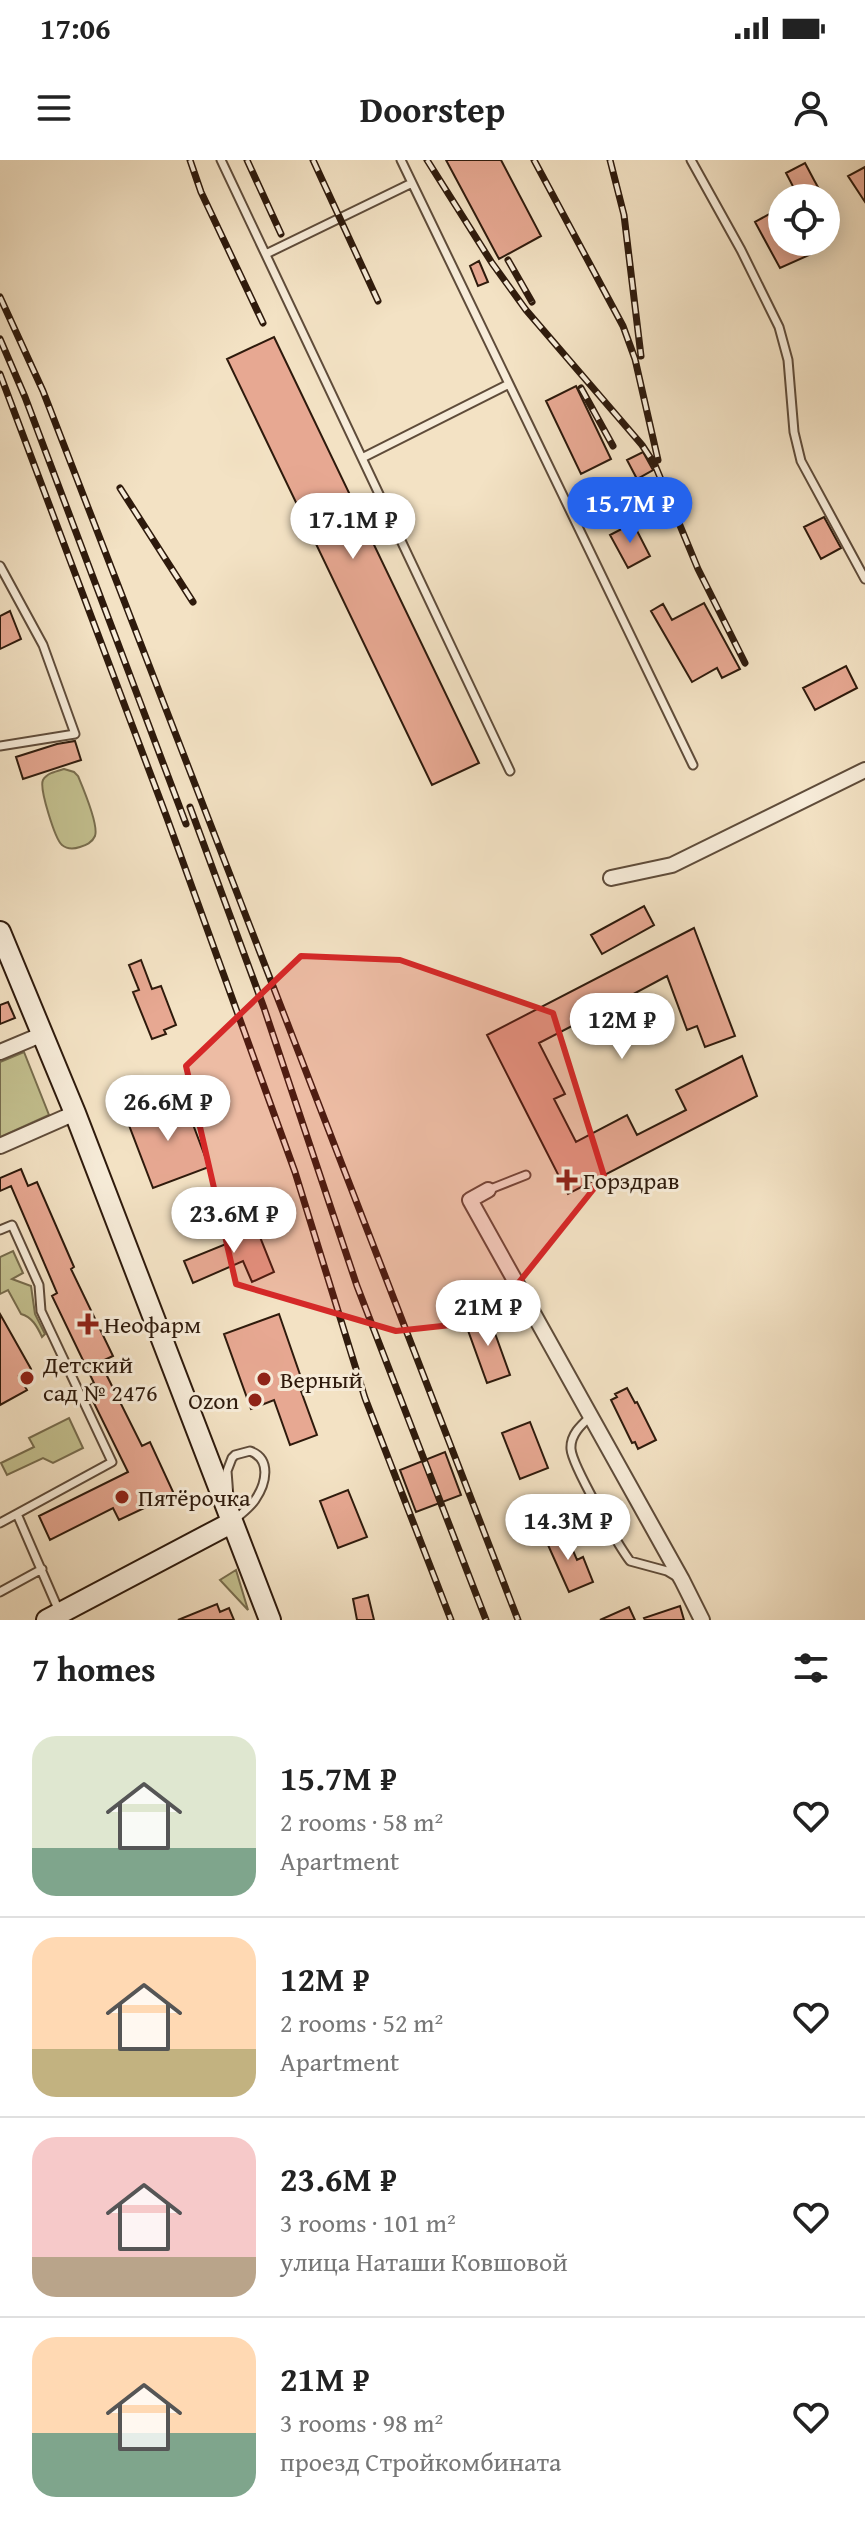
<!DOCTYPE html>
<html lang="en">
<head>
<meta charset="utf-8">
<style>
  :root { --surface:#fff; --page:#f2f2f2; --text:#222; --muted:#767676; --line:#e0e0e0; --accent:#2563eb }
  body { margin:0; font-family:"Gentium Book Plus",serif; background:var(--page); color:var(--text); height:100vh; display:flex; flex-direction:column; font-size:30px; white-space:nowrap }
  * { box-sizing:border-box; margin:0 }
  p { font-size:26px; color:var(--muted) }
  .icon { flex:none; width:44px; height:44px; fill:none; stroke:currentColor; stroke-width:2; stroke-linecap:round; stroke-linejoin:round }
  .map { position:relative; height:1460px; overflow:hidden }
  .side { display:flex; flex-direction:column; background:var(--surface); flex:1 }
  .side>* { flex:none }
  .tools { position:absolute; left:768px; top:24px; display:grid; gap:16px }
  .tools a { display:grid; place-items:center; width:72px; height:72px; border-radius:50%; background:var(--surface); box-shadow:0 4px 20px #0003; font-size:40px }
  .price { position:absolute; translate:-50% -68px; padding:0 18px; border-radius:28px; background:#fff; color:#222; font-size:26px; line-height:52px; filter:drop-shadow(0 2px 4px #0008) }
  .price::after { content:''; position:absolute; left:50%; top:48px; width:24px; height:18px; margin-left:-12px; background:inherit; clip-path:polygon(0 0,100% 0,50% 100%) }
  .price.current { background:var(--accent); color:#fff }
  ul { padding:0; list-style:none }
  li { display:flex; align-items:center; gap:24px; height:200px; padding:0 32px }
  li+li { border-top:2px solid var(--line) }
  li span { display:grid; place-items:center; flex:none; width:224px; height:160px; border-radius:24px; color:#555 }
  li>.icon { margin-inline-start:auto }
  span .icon { width:96px; height:96px; fill:#fffc; stroke-width:1 }
  li b { font-size:34px }
  h2 { display:flex; justify-content:space-between; align-items:center; height:96px; padding:0 32px; font-size:34px }
  .status { display:flex; justify-content:space-between; align-items:center; height:56px; padding:0 40px; background:var(--surface); direction:ltr }
  .status svg { height:22px; fill:currentColor }
  header { display:flex; justify-content:space-between; align-items:center; height:104px; padding:0 32px; background:var(--surface); font-size:36px; font-weight:700 }
  .map>svg:first-child { display:block }
</style>
</head>
<body>
<div class="status"><b>17:06</b><svg viewBox="0 0 49 12"><path d="M0 12V9h3v3zM5 12V6h3v6zM10 12V3h3v9zM15 12V0h3v12zM26 1h20v11H26zM47 4h2v5h-2z"/></svg></div>
<header><svg class="icon" aria-label="menu" viewBox="0 0 24 24"><path d="M4 6h16M4 12h16M4 18h16"/></svg>Doorstep<svg class="icon" aria-label="person" viewBox="0 0 24 24"><circle cx="12" cy="8" r="4"/><path d="M4 21q1-7 8-7t8 7"/></svg></header>
<div class="map">
<svg width="865" height="1460" viewBox="0 0 865 1460">
  <rect width="100%" height="100%" fill="#f3e2c4"/>
  <filter id="stains"><feTurbulence type="fractalNoise" baseFrequency=".0025" numOctaves="4"/><feColorMatrix values="0 0 0 0 .2 0 0 0 0 .09 0 0 0 0 .02 0 0 0 .5 -.17"/></filter>
  <radialGradient id="worn" r=".72"><stop offset=".6" stop-color="#630" stop-opacity="0"/><stop offset="1" stop-color="#630" stop-opacity=".3"/></radialGradient>
  <!-- green -->
  <path fill="#c3c08f" stroke="#786d4e" stroke-width="2" d="M64,609L74,612L78,616C83,628 99,665 95,676C92,683 86,685 80,687C74,689 68,690 62,685C55,679 39,628 43,620C47,613 57,611 64,609Z
    M24,892L49,955L0,977V902Z
    M13,1091L23,1113L12,1119L31,1126L35,1154L45,1174L42,1177C37,1166 32,1157 21,1154L8,1130L0,1134V1097Z
    M69,1258L83,1288L53,1303L43,1298L7,1315L1,1303L34,1287L29,1278Z
    M236,1410L248,1450L220,1420Z"/>
  <!-- building -->
  <path fill="#e7a892" stroke="#2e1a0c" stroke-width="2" d="M446,0H501L541,76L499,99Z
    M805,3L814,20L824,38H799L786,13Z
    M865,7V42L848,16Z
    M826,43L838,66L826,72Z
    M782,47V82H813L818,91L780,108L755,62Z
    M479,101L488,122L478,126L470,106Z
    M274,177L479,603L432,625L227,199Z
    M576,226L611,299L581,314L546,241Z
    M643,292L653,310L637,319L627,300Z
    M824,357L841,388L821,399L804,367Z
    M633,363L650,396L628,408L610,375Z
    M704,443L740,509L722,518L717,508L692,522L651,451L663,444L672,460Z
    M10,451L21,479L0,489V456Z
    M846,506L857,528L815,550L803,528Z
    M75,581L81,600L23,619L16,597L57,584Z
    M644,746L654,765L602,794L591,775Z
    M694,768L735,876L705,887L697,866L687,870L667,816L622,840L624,843L608,852L607,848L539,883L565,934L554,939L576,982L627,955L637,975L686,950L676,930L742,896L757,936L568,1034L487,875Z
    M141,800L152,829L161,826L176,865L164,870L166,874L152,879L133,832L139,830L129,805Z
    M8,842L15,858L0,864V845Z
    M183,938L209,1007L153,1028L127,960Z
    M21,1009L28,1026L37,1022L74,1107L71,1109L113,1196L100,1202L142,1286L150,1282L174,1334L119,1360L113,1348L50,1380L39,1356L128,1312L86,1227L94,1223L52,1136L57,1133L11,1026L0,1031V1018Z
    M252,1057L274,1112L252,1122L243,1101L193,1123L184,1101L236,1080L230,1066Z
    M0,1154L31,1209L19,1216L27,1230L0,1245Z
    M279,1154L305,1229L301,1231L317,1275L290,1285L274,1240L251,1249L224,1174Z
    M488,1154L510,1215L487,1223L465,1162Z
    M627,1228L635,1243L637,1242L656,1280L638,1289L635,1282L632,1283L611,1240L617,1237L615,1234Z
    M530,1262L548,1308L520,1319L502,1273Z
    M445,1292L461,1335L416,1352L400,1310Z
    M348,1330L367,1377L338,1388L320,1341Z
    M556,1371L558,1375L565,1372L577,1400L583,1397L593,1422L569,1432L544,1376Z
    M368,1435L374,1460H357L353,1439Z
    M217,1444L220,1452L229,1448L234,1460H178Z
    M680,1446L684,1460H645L644,1458Z
    M629,1447L635,1460H600Z"/>
  <g fill="none" stroke-linecap="round" stroke-linejoin="round">
    <defs>
      <path id="lane" d="M221,0L510,611
        M401,0L693,605
        M691,0L741,90L779,167L788,200L794,272L801,301L865,419
        M266,94L412,23
        M362,298L509,224
        M0,406L43,485L75,574L0,586
        M488,1030L526,1015
        M0,1070L12,1065L39,1125L41,1151L112,1302L0,1363
        M590,1257C581,1265 570,1275 571,1289C572,1305 618,1385 630,1401L667,1411L677,1417
        M250,1291C272,1299 266,1324 255,1340C249,1349 238,1356 231,1363L227,1311L232,1298L235,1295Z
        M17,1354L59,1451
        M0,1432L42,1409"/>
      <path id="street" d="M611,718L672,705L865,610
        M0,892L43,874
        M0,986L75,953
        M488,1030L470,1040L682,1420L702,1460"/>
      <path id="secondary" d="M0,772L75,953L270,1460
        M47,1460L231,1363"/>
    </defs>
    <!-- lane casing -->
    <use href="#lane" stroke="#5f4c3a" stroke-width="11"/>
    <!-- street casing -->
    <use href="#street" stroke="#5f4c3a" stroke-width="18"/>
    <!-- secondary casing -->
    <use href="#secondary" stroke="#2e1a0c" stroke-width="24"/>
    <!-- lane -->
    <use href="#lane" stroke="#f7ecd9" stroke-width="7"/>
    <!-- street -->
    <use href="#street" stroke="#f7ecd9" stroke-width="14"/>
    <!-- secondary -->
    <use href="#secondary" stroke="#f7ecd9" stroke-width="20"/>
    <defs>
      <path id="rail" d="M190,0L201,32L263,163
        M247,0L281,74
        M313,0L378,141
        M427,0L492,103L526,150L642,285L655,305L698,409L745,503
        M534,0L623,166L635,199L658,300
        M610,0L624,55L641,196
        M508,100L532,142
        M0,137L43,231L518,1460
        M0,179L25,237L186,664
        M0,214L167,658L295,1012L365,1238L451,1460
        M581,228L613,286
        M120,328L193,442
        M190,647L264,848L357,1126L486,1460"/>
    </defs>
    <!-- rail casing -->
    <use href="#rail" stroke="#2e1a0c" stroke-width="7"/>
    <!-- rail -->
    <use href="#rail" stroke="#f7ecd9" stroke-width="4" stroke-dasharray="12" stroke-linecap="butt"/>
  </g>
  <!-- marked area -->
  <path fill="#d62828" fill-opacity="0.2" stroke="#d62828" stroke-width="6" stroke-linejoin="round" d="M301,796L400,800L553,853L604,1016L488,1161L396,1171L236,1124L186,906Z"/>
  <!-- markers -->
  <g fill="#8f2418" stroke="#f7ecd9" stroke-width="3">
    <path d="M563 1008h8v8h8v8h-8v8h-8v-8h-8v-8h8z"/>
    <path d="M84 1152h8v8h8v8h-8v8h-8v-8h-8v-8h8z"/>
    <circle cx="27" cy="1218" r="8"/>
    <circle cx="264" cy="1219" r="8"/>
    <circle cx="255" cy="1240" r="8"/>
    <circle cx="122" cy="1337" r="8"/>
  </g>
  <g text-anchor="middle" dominant-baseline="central" stroke-width="6" stroke-linejoin="round" paint-order="stroke">
    <!-- poi labels -->
    <g font-size="24" fill="#2e1a0c" stroke="#f7ecd9" text-anchor="start">
      <text x="583" y="1020">Горздрав</text>
      <text x="104" y="1164">Неофарм</text>
      <text x="43" y="1204">Детский<tspan x="43" dy="28">сад № 2476</tspan></text>
      <text x="280" y="1219">Верный</text>
      <text x="239" y="1240" text-anchor="end">Ozon</text>
      <text x="138" y="1337">Пятёрочка</text>
    </g>
  </g>
  <rect width="100%" height="100%" filter="url(#stains)"/>
  <rect width="100%" height="100%" fill="url(#worn)"/>
</svg>
<div class="tools">
<a><svg class="icon" aria-label="locate" viewBox="0 0 24 24"><circle cx="12" cy="12" r="6"/><path d="M12 2v4M12 18v4M2 12h4M18 12h4"/></svg></a>
</div>
<b class="price current" style="left:630px;top:385px">15.7M ₽</b>
<b class="price" style="left:353px;top:401px">17.1M ₽</b>
<b class="price" style="left:622px;top:901px">12M ₽</b>
<b class="price" style="left:168px;top:983px">26.6M ₽</b>
<b class="price" style="left:234px;top:1095px">23.6M ₽</b>
<b class="price" style="left:488px;top:1188px">21M ₽</b>
<b class="price" style="left:568px;top:1402px">14.3M ₽</b>
</div>
<section class="side">
<h2>7 homes<svg class="icon" aria-label="filters" viewBox="0 0 24 24"><path d="M4 7h16M4 17h16"/><circle cx="9" cy="7" r="2"/><circle cx="15" cy="17" r="2"/></svg></h2>
<ul>
<li><span style="background:linear-gradient(#dfe7d0 70%,#7fa58c 0)"><svg class="icon" aria-label="home" viewBox="0 0 24 24"><path d="M3 11l9-7 9 7M6 9v11h12V9"/></svg></span><div><b>15.7M ₽</b><p>2 rooms · 58 m²</p><p>Apartment</p></div><svg class="icon" aria-label="heart" viewBox="0 0 24 24"><path d="M12 20l-8-8c-3-5 5-10 8-4 3-6 11-1 8 4z"/></svg></li>
<li><span style="background:linear-gradient(#ffd9b3 70%,#c2b280 0)"><svg class="icon" aria-label="home" viewBox="0 0 24 24"><path d="M3 11l9-7 9 7M6 9v11h12V9"/></svg></span><div><b>12M ₽</b><p>2 rooms · 52 m²</p><p>Apartment</p></div><svg class="icon" aria-label="heart" viewBox="0 0 24 24"><path d="M12 20l-8-8c-3-5 5-10 8-4 3-6 11-1 8 4z"/></svg></li>
<li><span style="background:linear-gradient(#f6c9c9 75%,#b9a48a 0)"><svg class="icon" aria-label="home" viewBox="0 0 24 24"><path d="M3 11l9-7 9 7M6 9v11h12V9"/></svg></span><div><b>23.6M ₽</b><p>3 rooms · 101 m²</p><p>улица Наташи Ковшовой</p></div><svg class="icon" aria-label="heart" viewBox="0 0 24 24"><path d="M12 20l-8-8c-3-5 5-10 8-4 3-6 11-1 8 4z"/></svg></li>
<li><span style="background:linear-gradient(#ffd9b3 60%,#7fa58c 0)"><svg class="icon" aria-label="home" viewBox="0 0 24 24"><path d="M3 11l9-7 9 7M6 9v11h12V9"/></svg></span><div><b>21M ₽</b><p>3 rooms · 98 m²</p><p>проезд Стройкомбината</p></div><svg class="icon" aria-label="heart" viewBox="0 0 24 24"><path d="M12 20l-8-8c-3-5 5-10 8-4 3-6 11-1 8 4z"/></svg></li>
</ul>
</section>
</body>
</html>
